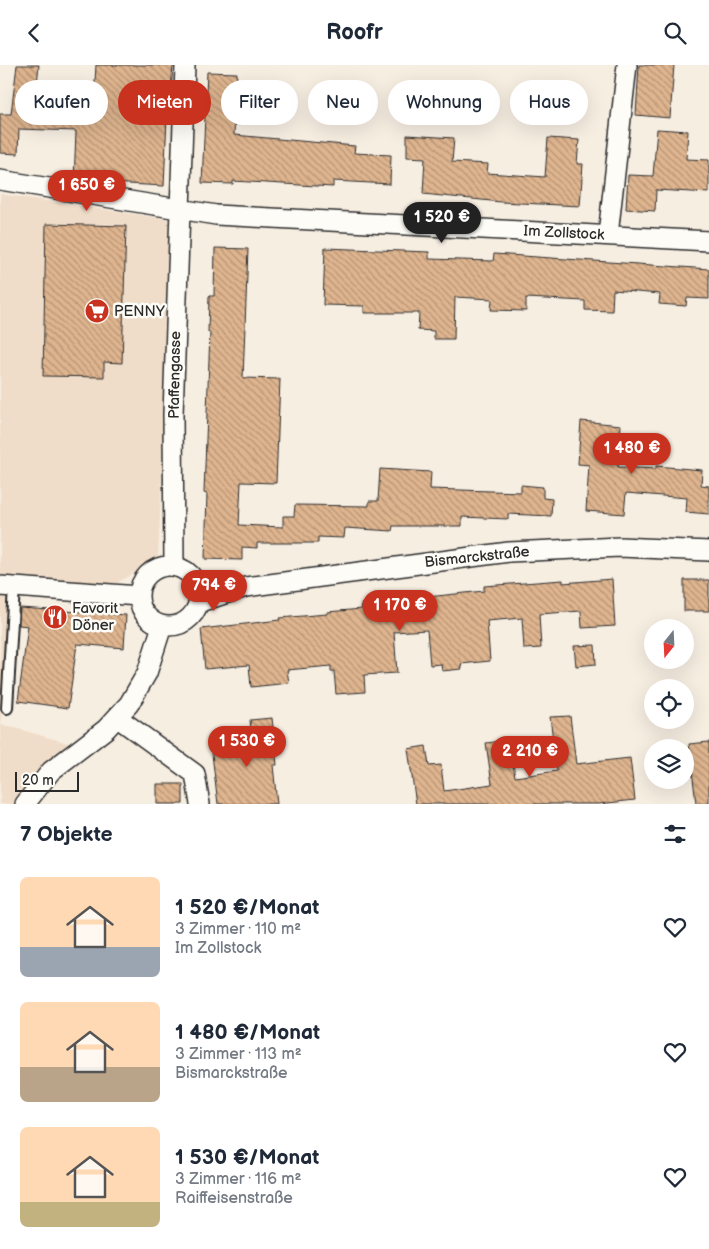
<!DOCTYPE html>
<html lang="de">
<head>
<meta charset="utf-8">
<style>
  :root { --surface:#fff; --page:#f2f2f3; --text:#1f2937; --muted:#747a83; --accent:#c8321e }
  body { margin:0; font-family:"Balsamiq Sans",sans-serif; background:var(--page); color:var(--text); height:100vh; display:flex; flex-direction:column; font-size:19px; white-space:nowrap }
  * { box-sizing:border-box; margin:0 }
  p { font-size:16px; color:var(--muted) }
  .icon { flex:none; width:28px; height:28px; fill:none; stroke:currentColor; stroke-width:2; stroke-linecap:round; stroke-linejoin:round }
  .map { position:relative; height:739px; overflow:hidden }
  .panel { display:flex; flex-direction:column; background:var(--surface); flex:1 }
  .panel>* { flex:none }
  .hud { position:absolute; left:15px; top:15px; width:680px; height:45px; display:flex; gap:10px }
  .needle { width:32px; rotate:198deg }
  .buttons { position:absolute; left:644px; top:554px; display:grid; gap:10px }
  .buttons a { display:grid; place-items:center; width:50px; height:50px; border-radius:50%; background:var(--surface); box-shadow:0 5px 20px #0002; font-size:25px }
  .scale { position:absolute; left:15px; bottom:12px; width:64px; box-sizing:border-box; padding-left:5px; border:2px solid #2b2b2b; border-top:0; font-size:14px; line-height:18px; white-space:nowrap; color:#2b2b2b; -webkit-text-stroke:4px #fdfcf7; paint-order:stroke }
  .price { position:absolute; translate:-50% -42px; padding:0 11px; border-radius:18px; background:var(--accent); color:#fff; font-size:16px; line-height:32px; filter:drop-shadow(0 1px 2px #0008) }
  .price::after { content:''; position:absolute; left:50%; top:30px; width:15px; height:11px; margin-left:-8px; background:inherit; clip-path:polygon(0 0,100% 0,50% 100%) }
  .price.active { background:#222; color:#fff }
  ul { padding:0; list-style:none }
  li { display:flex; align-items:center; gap:15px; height:125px; padding:0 20px }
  li span { display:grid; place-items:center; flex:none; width:140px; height:100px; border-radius:8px; color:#555 }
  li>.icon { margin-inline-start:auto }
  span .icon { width:60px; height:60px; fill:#fffc; stroke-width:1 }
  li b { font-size:21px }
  h2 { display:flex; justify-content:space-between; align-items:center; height:60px; padding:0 20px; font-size:21px }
  .pill { padding:0 18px; border-radius:22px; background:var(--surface); box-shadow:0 5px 20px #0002; font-size:18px; line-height:45px }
  .pill.active { background:var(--accent); color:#fff }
  header { display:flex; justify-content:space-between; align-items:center; height:65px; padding:0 20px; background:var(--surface); font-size:22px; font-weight:600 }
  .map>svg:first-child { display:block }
</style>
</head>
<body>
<header><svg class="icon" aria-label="back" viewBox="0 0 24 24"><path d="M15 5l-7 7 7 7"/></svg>Roofr<svg class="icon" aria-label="search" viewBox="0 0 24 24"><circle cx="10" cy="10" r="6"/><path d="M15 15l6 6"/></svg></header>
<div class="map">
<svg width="709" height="739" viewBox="0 0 709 739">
  <defs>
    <pattern id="building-back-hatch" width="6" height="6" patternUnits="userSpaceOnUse" patternTransform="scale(1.25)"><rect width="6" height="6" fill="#dfb58f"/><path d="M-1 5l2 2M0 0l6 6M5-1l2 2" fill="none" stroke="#b59375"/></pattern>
  </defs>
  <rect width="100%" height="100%" fill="#f7eee2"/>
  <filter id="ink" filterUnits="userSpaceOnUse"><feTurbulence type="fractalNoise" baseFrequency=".02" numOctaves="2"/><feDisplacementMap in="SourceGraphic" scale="10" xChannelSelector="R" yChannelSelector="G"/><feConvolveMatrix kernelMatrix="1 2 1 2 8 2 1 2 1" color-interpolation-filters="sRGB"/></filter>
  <g filter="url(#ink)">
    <!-- built -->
    <path fill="#f0ddc9" d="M0,129L174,155L158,494L117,518H9L1,659L68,678L18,739H0Z"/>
    <!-- building -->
    <path fill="url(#building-back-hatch)" stroke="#2b2b2b" d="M17,0H39L34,47L93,50L96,0H173L169,52H167L164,121L74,116L76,66L19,64L18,89L0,88V49H11Z
      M639,0H674L670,53L636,50Z
      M207,7L237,8L234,70L355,81L354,88L391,90L390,119L333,116V122L233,116V119L202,118Z
      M657,64L688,66L686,94L709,95V128L656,125L655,146L626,144L628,110L653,111Z
      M407,70L454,73L452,97L488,99L487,108L545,112L548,73L579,75L577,99H583L580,141L501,137L423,129L425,93L407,92Z
      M46,159L126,161L122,298L104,297V312L43,311Z
      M215,183L248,184L243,313L280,314L276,418L241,417L239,460L283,462V451H294L295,440L369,441V436H378L380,404L431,407L430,424L521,427V420L543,422V433L552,434L551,451L508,449V454L462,452V461H393L392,466L345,463L344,473L318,472V478H257V483L242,482V495L205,494L207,429L204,428L210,267H208L209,231H214Z
      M325,183L429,187V194L493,196L494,189L709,204V234L687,233L686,241L659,239L660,229L613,225L612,246L585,245V236L526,233V246L491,245L492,234L455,232L454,274H434V266L418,265L419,248H364V241L323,240Z
      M581,356L621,360L618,402L656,404V401L702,405L701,420L709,421V449L686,447L687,433L626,428L624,449L586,446L589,400L578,399Z
      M612,514L615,561L582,563L581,546L539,549L541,583L524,584L522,553L487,556L490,596L461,599L462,604L442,606L441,599L430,600L427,565L394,567L397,608L364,610L365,627L336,629L334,606H331V601L287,605L289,618L251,622L249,600L205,604L201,564L280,555L279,553L327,549V547L362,544L361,539L484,526V521L563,515V518Z
      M684,515H709V546H684Z
      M20,543L126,550L124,583L77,579L68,643L18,636L28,561L19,560Z
      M595,580L596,599L576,601L574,581Z
      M570,651L576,699L630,693L635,735L599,739H416L408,684L426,681L429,701L441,700L444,726L492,719L486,678L510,675L515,712L557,706L550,652Z
      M272,653L277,700H273L277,739H218L211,681L252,677L250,655Z
      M709,677V739H696L689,679Z
      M157,719H183V739H157Z"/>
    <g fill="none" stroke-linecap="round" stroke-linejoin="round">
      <defs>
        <path id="service" d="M7,643L14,522"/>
        <path id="minor" d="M0,115L216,150L709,176
          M608,170L627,0
          M139 531a30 30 0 1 1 60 0a30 30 0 1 1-60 0Z
          M174,501L173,349L185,0
          M0,521L139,531
          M200,537L246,522L509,487L620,482L709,486
          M118,653L195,709L200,739
          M25,739L51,706L106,664L129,639L147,608L162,561"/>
      </defs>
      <!-- service casing -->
      <use href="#service" stroke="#2b2b2b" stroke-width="14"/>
      <!-- minor casing -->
      <use href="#minor" stroke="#2b2b2b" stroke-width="22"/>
      <!-- service -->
      <use href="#service" stroke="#fdfcf7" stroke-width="10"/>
      <!-- minor -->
      <use href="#minor" stroke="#fdfcf7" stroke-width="19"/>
    </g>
  </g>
  <!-- icons -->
  <defs>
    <symbol id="supermarket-disc" viewBox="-11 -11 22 22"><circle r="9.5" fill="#c8321e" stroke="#fdfcf7"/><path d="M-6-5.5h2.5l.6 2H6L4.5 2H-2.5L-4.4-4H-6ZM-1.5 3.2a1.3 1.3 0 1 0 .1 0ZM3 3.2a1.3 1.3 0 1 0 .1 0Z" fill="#fff"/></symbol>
    <symbol id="restaurant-disc" viewBox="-11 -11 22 22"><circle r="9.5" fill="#c8321e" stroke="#fdfcf7"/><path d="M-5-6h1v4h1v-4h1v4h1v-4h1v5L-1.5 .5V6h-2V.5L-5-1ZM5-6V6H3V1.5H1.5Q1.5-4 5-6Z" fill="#fff"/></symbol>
  </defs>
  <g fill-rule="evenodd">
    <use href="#supermarket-disc" x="83" y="232" width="28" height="28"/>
    <use href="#restaurant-disc" x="41" y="538" width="28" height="28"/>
  </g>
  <g text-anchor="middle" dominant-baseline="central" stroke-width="5" stroke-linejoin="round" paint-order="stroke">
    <!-- street labels -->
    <g font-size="15" fill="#2b2b2b" stroke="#fdfcf7">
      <text transform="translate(564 168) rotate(3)">Im Zollstock</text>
      <text transform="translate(175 310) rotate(-89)">Pfaffengasse</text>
      <text transform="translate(477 492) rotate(-6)">Bismarckstraße</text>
    </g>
    <!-- poi labels -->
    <g font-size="15" fill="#2b2b2b" stroke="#fdfcf7" text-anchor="start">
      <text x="114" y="246">PENNY</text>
      <text x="72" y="543">Favorit<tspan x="72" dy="17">Döner</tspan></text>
    </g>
  </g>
</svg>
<div class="buttons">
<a><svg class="needle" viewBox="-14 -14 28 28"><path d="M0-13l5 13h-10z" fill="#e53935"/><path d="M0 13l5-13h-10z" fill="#747a83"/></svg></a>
<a><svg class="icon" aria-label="locate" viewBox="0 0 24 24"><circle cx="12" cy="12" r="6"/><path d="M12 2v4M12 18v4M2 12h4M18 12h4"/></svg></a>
<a><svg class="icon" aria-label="layers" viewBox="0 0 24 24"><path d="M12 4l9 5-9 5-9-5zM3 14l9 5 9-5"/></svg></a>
</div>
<div class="scale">20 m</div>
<b class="price" style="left:87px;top:147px">1 650 €</b>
<b class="price active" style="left:442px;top:179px">1 520 €</b>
<b class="price" style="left:632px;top:410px">1 480 €</b>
<b class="price" style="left:214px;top:547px">794 €</b>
<b class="price" style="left:400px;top:567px">1 170 €</b>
<b class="price" style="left:247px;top:703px">1 530 €</b>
<b class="price" style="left:530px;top:713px">2 210 €</b>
<div class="hud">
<a class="pill">Kaufen</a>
<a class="pill active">Mieten</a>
<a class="pill">Filter</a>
<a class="pill">Neu</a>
<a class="pill">Wohnung</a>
<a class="pill">Haus</a>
</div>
</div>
<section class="panel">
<h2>7 Objekte<svg class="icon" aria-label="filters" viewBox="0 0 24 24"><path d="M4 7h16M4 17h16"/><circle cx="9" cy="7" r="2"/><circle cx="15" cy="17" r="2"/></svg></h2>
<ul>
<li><span style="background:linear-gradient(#ffd9b3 70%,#9aa5b1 0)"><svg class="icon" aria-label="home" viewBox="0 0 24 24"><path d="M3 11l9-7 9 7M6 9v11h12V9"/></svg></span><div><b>1 520 €/Monat</b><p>3 Zimmer · 110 m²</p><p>Im Zollstock</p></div><svg class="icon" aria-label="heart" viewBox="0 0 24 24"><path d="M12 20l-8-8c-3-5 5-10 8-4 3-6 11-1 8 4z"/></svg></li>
<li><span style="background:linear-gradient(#ffd9b3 65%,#b9a48a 0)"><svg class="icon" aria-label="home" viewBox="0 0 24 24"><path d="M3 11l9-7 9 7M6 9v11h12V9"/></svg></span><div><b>1 480 €/Monat</b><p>3 Zimmer · 113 m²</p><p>Bismarckstraße</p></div><svg class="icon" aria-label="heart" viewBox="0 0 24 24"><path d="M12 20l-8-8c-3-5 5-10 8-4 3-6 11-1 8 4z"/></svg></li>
<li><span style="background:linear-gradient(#ffd9b3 75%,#c2b280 0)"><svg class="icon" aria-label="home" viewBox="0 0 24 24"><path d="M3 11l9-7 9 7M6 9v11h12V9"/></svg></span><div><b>1 530 €/Monat</b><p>3 Zimmer · 116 m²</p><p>Raiffeisenstraße</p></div><svg class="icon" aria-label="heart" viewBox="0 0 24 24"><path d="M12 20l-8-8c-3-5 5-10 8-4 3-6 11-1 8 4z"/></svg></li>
</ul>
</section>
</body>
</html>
